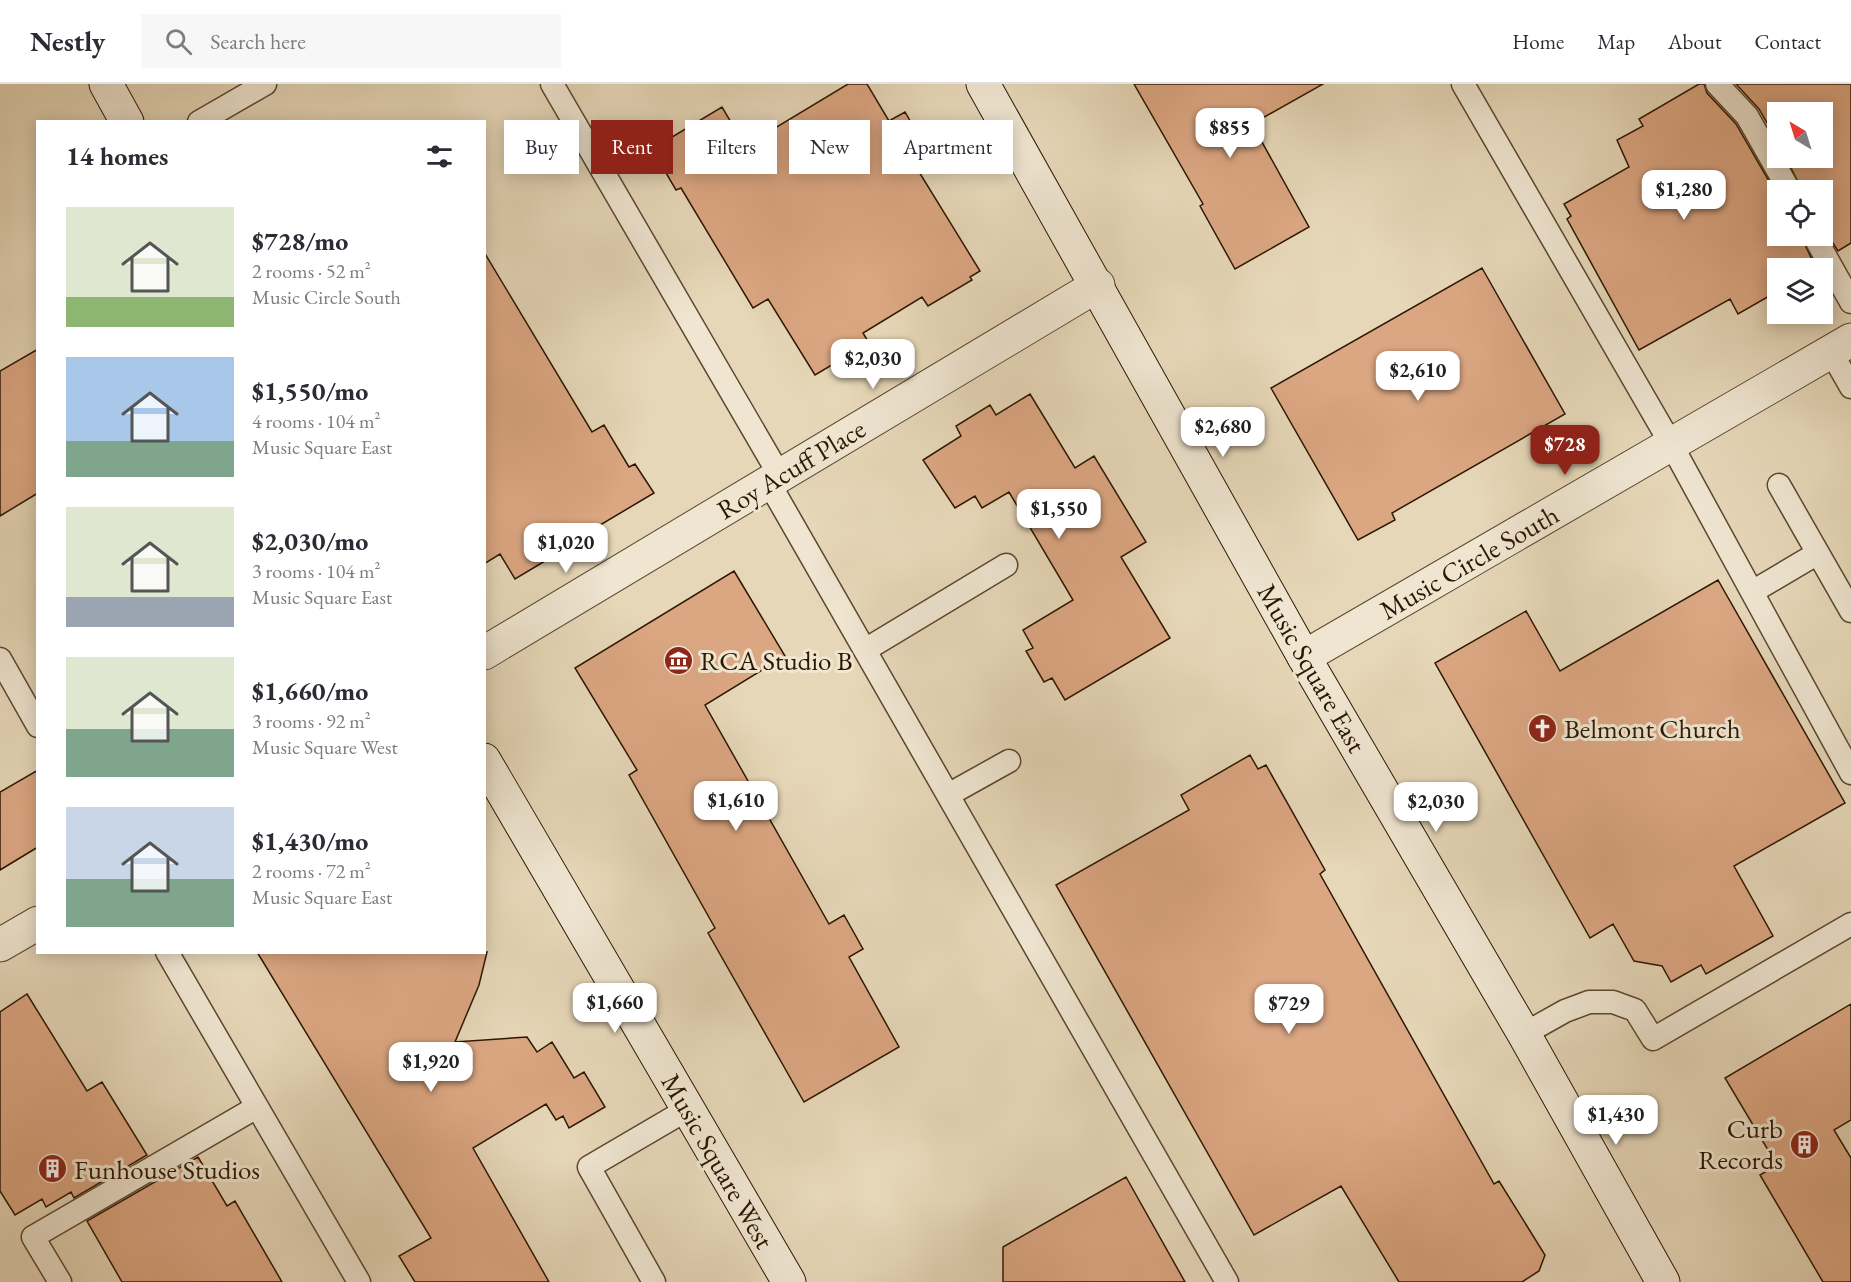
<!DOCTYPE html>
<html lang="en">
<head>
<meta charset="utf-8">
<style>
  :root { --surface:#fff; --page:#f7f7f7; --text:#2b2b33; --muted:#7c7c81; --line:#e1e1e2; --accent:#8f2418 }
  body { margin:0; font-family:"EB Garamond",serif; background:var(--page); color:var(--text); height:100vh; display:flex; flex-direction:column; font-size:22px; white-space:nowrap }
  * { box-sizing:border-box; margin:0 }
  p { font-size:20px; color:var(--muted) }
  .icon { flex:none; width:33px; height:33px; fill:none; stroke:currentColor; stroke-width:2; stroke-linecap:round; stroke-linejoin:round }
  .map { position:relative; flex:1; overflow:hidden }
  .sheet { position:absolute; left:36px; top:36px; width:450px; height:834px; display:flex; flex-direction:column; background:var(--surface); border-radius:0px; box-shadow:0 3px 15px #0003 }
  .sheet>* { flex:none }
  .guide { position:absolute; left:504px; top:36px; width:570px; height:54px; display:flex; gap:12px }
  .needle { width:39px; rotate:322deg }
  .buttons { position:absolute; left:1767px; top:18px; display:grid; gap:12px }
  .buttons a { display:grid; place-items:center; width:66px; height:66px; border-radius:0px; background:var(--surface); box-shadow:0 3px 15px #0003; font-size:30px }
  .price { position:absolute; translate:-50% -51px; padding:0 14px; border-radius:12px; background:#fff; color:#222; font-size:20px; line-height:39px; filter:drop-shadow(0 2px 3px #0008) }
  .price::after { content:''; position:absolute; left:50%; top:36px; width:18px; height:14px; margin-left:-9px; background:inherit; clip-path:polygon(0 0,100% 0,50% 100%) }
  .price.current { background:var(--accent); color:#fff }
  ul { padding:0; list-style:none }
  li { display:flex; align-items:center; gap:18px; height:150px; padding:0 30px }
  li span { display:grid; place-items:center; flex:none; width:168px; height:120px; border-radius:0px; color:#555 }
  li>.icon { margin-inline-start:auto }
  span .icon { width:72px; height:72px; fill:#fffc; stroke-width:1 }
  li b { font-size:26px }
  h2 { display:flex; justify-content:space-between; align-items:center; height:72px; padding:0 30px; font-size:26px }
  .chip { padding:0 21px; border-radius:0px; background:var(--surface); box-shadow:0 3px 15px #0003; font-size:21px; line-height:54px }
  .chip.current { background:var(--accent); color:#fff }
  header { display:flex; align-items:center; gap:36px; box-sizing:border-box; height:84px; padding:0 30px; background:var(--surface); border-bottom:2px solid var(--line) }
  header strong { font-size:28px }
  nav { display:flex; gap:33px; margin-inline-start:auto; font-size:21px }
  .search { width:420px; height:54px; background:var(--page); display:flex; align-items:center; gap:15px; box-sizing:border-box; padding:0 21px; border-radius:0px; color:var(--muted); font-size:22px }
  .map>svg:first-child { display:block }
</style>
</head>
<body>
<header>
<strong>Nestly</strong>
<div class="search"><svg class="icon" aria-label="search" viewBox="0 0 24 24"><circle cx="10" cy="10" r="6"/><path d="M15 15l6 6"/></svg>Search here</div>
<nav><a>Home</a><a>Map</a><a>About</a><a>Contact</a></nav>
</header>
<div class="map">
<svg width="1851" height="1198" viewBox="0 0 1851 1198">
  <rect width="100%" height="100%" fill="#e6d7b8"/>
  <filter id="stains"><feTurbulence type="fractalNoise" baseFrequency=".00333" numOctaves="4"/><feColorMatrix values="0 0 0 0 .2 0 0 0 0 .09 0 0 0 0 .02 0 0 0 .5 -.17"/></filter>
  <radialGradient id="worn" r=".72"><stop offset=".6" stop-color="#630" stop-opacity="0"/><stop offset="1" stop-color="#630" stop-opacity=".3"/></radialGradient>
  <!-- building -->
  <path fill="#dba682" stroke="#2c1701" stroke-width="1.5" d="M848,0H867L889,37L905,28L924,61L908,70L980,187L970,193L972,196L928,222L922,213L863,249L869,259L815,291L768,215L753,224L681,104L676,106L652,65L722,23L745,62Z
    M1134,0H1323L1252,40L1309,143L1235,185L1200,122L1203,120Z
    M1699,0H1704L1707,9L1736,40L1778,113V152H1801L1814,180L1807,184H1778V207L1738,230L1730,215L1639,266L1567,135L1571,132L1564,120L1629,83L1617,56L1643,42L1639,35Z
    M1736,0H1851V159L1838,167L1822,142V106H1802L1786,74H1822V28H1778V58L1759,25Z
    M484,168L592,348L604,341L629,383L635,380L654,409L553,469L555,471L515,495L500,470L484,480Z
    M1482,184L1565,330L1392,429L1395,436L1358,456L1271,304Z
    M38,265V409L0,432V287Z
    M1030,310L1075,384L1094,372L1146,458L1121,473L1170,554L1065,616L1052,594L1044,598L1026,567L1033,564L1023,546L1073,516L1009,408L982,424L975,412L955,424L923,376L961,352L956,342L990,321L996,331Z
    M734,487L785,572L705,621L829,840L844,831L863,865L849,873L899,963L804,1018L708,849L715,844L629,691L637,686L575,584Z
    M1718,496L1845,719L1734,782L1773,852L1706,890L1701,881L1671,898L1662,882L1634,877L1613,840L1590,854L1435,579L1526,527L1560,587Z
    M1250,671L1258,685L1266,681L1325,786L1320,790L1494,1100L1499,1097L1545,1171L1539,1187L1522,1198H1399L1341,1102L1254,1151L1056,801L1189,726L1181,711Z
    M38,686V763L0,786V708Z
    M257,868H487L479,901L455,958L527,953L537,968L552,958L574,994L584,988L605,1023L569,1044L563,1032L556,1036L546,1020L473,1064L549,1198H415L399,1172L431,1154Z
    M27,910L87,1007L102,998L147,1071L74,1114L71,1108L46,1123L42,1115L15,1131L0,1107V928Z
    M1851,920V1036L1834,1046L1851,1074V1198H1823L1760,1091L1777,1081L1725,994Z
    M198,1073L227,1122L235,1117L282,1198H122L87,1137Z
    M1126,1093L1185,1198H1003V1163Z"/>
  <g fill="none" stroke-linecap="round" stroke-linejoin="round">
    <defs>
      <path id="lane" d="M552,0L780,392
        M1463,0L1671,360L1851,689
        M1717,0L1747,32L1789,106
        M199,38L265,0
        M1814,152L1851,218
        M1831,268L1851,303
        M769,399L1227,1198
        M1779,401L1851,527
        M1752,508L1818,469
        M865,566L1006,481
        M0,575L38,642
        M948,711L1009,677
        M167,868L359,1198
        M1524,950L1565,927L1589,918H1613L1635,926L1653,955L1851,840
        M60,1198L33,1153L257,1023
        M654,1198L589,1083L688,1025"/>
      <path id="street" d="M484,569L1098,201
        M1304,573L1851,256
        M0,861L38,839"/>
      <path id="secondary" d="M106,0L127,38
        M983,0L1304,573L1524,950L1663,1198
        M484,676L789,1198"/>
    </defs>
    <!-- lane casing -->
    <use href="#lane" stroke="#5a472f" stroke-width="25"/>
    <!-- street casing -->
    <use href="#street" stroke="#5a472f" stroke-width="35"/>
    <!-- secondary casing -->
    <use href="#secondary" stroke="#2c1701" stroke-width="35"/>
    <!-- lane -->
    <use href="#lane" stroke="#efe5d1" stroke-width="22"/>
    <!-- street -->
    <use href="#street" stroke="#efe5d1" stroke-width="33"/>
    <!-- secondary -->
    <use href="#secondary" stroke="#efe5d1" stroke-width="33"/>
  </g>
  <!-- icons -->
  <defs>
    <symbol id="museum-disc" viewBox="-11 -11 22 22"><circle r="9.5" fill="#8f2418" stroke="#efe5d1"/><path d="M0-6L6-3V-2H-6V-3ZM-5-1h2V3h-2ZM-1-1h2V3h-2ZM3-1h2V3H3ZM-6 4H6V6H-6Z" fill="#fff"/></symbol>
    <symbol id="church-disc" viewBox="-11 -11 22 22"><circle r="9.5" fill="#8f2418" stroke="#efe5d1"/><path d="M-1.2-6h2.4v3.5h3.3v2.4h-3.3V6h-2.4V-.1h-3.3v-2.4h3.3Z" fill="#fff"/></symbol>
    <symbol id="building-disc" viewBox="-11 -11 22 22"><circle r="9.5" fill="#8f2418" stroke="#efe5d1"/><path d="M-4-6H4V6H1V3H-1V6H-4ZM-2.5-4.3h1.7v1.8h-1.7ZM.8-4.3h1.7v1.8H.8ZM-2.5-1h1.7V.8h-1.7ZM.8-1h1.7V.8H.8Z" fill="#fff"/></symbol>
  </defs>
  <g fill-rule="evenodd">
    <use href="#museum-disc" x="662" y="560" width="33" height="33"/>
    <use href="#church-disc" x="1526" y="628" width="33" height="33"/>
    <use href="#building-disc" x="1788" y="1044" width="33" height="33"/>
    <use href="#building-disc" x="36" y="1068" width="33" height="33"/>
  </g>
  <g text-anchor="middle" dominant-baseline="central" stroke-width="6" stroke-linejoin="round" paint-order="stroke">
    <!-- street labels -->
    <g font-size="27" fill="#2c1701" stroke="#efe5d1">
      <text transform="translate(791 385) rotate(-31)">Roy Acuff Place</text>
      <text transform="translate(1469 478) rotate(-30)">Music Circle South</text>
      <text transform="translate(1312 584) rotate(60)">Music Square East</text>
      <text transform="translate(718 1077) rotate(60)">Music Square West</text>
    </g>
    <!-- poi labels -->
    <g font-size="27" fill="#2c1701" stroke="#efe5d1" text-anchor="start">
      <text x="700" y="576">RCA Studio B</text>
      <text x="1564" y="644">Belmont Church</text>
      <text x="1783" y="1044" text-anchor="end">Curb<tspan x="1783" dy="31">Records</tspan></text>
      <text x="74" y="1085">Funhouse Studios</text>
    </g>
  </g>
  <rect width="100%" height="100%" filter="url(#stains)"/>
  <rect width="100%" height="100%" fill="url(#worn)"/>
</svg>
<div class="buttons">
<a><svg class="needle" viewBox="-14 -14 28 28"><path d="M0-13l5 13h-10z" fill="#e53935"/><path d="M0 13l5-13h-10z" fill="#7c7c81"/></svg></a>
<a><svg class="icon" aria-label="locate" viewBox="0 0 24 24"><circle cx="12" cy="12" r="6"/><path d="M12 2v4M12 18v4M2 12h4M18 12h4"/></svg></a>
<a><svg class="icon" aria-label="layers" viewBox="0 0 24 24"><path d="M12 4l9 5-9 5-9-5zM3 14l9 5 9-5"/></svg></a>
</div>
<b class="price" style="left:1230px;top:75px">$855</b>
<b class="price" style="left:1684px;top:137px">$1,280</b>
<b class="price" style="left:873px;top:306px">$2,030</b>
<b class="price" style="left:1418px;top:318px">$2,610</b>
<b class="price" style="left:1223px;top:374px">$2,680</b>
<b class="price current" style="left:1565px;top:392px">$728</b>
<b class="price" style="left:1059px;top:456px">$1,550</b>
<b class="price" style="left:566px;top:490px">$1,020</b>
<b class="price" style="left:736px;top:748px">$1,610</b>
<b class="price" style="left:1436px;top:749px">$2,030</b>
<b class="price" style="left:615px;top:950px">$1,660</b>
<b class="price" style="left:1289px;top:951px">$729</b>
<b class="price" style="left:431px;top:1009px">$1,920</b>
<b class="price" style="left:1616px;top:1062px">$1,430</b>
<div class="guide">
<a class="chip">Buy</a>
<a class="chip current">Rent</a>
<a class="chip">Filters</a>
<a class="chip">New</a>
<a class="chip">Apartment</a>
</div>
<section class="sheet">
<h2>14 homes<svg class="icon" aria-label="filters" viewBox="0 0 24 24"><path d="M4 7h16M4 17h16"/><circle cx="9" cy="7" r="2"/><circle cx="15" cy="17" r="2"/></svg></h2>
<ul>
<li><span style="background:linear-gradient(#dfe7d0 75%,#8fb573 0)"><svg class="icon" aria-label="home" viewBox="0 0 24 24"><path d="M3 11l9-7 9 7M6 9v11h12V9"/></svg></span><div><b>$728/mo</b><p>2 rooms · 52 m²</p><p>Music Circle South</p></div></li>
<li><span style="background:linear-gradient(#a9c7e8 70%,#7fa58c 0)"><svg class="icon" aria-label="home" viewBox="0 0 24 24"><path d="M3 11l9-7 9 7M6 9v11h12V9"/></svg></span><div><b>$1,550/mo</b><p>4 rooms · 104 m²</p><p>Music Square East</p></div></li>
<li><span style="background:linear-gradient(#dfe7d0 75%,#9aa5b1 0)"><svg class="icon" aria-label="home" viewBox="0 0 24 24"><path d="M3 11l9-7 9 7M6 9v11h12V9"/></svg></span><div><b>$2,030/mo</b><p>3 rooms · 104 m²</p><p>Music Square East</p></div></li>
<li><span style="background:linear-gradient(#dfe7d0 60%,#7fa58c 0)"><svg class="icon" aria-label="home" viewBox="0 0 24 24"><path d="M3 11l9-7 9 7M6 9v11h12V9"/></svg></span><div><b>$1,660/mo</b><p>3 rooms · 92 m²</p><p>Music Square West</p></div></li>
<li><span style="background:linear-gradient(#c9d6e8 60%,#7fa58c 0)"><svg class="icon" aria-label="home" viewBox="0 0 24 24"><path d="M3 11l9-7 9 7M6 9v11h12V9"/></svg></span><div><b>$1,430/mo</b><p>2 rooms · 72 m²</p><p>Music Square East</p></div></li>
</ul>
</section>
</div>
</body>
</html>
